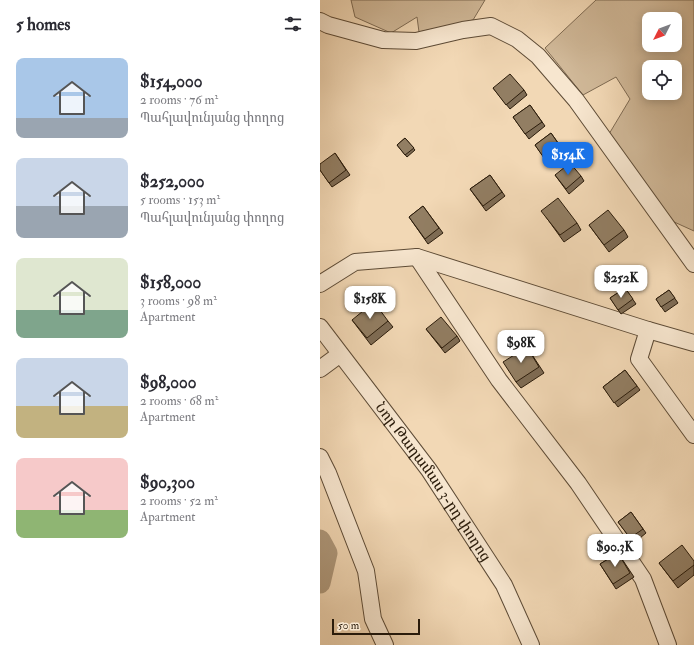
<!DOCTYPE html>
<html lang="en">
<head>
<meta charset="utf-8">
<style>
  :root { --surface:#fff; --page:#f7f7f7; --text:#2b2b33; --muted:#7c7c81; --accent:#1a73e8 }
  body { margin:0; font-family:"IM FELL Double Pica","Noto Serif Armenian",serif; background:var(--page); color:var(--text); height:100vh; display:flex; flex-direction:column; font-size:15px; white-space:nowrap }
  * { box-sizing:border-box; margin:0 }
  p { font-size:13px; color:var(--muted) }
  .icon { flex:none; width:22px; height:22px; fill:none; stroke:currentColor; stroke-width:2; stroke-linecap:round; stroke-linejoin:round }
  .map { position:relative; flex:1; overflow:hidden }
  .panel { display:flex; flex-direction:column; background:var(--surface); width:320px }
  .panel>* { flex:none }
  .needle { width:26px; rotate:228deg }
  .buttons { position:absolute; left:322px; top:12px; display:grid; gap:8px }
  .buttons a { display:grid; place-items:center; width:40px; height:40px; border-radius:8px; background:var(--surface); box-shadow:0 2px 10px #0003; font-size:20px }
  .scale { position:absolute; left:12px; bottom:10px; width:88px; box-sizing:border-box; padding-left:4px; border:2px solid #2b1c0b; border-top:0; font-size:11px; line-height:14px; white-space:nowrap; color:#2b1c0b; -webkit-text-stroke:3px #f7e6cf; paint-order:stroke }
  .price { position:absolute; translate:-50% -34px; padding:0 9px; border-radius:8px; background:#fff; color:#222; font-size:13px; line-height:26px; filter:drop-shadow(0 1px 2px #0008) }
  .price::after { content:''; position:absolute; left:50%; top:24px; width:12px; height:9px; margin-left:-6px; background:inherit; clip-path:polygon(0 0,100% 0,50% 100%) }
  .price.active { background:var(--accent); color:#fff }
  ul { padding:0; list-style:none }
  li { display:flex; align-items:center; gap:12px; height:100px; padding:0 16px }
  li span { display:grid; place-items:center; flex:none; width:112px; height:80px; border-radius:8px; color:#555 }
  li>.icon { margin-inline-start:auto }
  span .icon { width:48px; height:48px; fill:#fffc; stroke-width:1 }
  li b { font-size:17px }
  h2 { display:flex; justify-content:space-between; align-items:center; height:48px; padding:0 16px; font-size:17px }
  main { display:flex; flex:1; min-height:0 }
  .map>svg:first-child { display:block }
</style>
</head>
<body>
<main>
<section class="panel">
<h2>5 homes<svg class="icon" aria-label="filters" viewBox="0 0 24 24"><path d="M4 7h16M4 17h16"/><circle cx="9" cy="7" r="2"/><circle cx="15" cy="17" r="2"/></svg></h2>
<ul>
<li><span style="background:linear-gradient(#a9c7e8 75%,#9aa5b1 0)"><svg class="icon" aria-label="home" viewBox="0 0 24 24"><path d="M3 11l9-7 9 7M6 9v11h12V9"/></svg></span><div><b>$154,000</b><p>2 rooms · 76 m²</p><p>Պահլավունյանց փողոց</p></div></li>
<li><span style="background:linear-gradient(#c9d6e8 60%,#9aa5b1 0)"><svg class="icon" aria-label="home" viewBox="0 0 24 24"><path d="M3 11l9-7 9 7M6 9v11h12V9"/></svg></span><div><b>$252,000</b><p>5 rooms · 153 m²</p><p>Պահլավունյանց փողոց</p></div></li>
<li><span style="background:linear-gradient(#dfe7d0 65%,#7fa58c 0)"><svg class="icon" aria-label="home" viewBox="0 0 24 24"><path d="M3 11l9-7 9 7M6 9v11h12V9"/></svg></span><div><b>$158,000</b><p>3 rooms · 98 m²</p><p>Apartment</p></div></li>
<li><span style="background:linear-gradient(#c9d6e8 60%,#c2b280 0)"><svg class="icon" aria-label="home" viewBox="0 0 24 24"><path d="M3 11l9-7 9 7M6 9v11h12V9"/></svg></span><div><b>$98,000</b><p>2 rooms · 68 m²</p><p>Apartment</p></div></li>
<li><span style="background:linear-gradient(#f6c9c9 65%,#8fb573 0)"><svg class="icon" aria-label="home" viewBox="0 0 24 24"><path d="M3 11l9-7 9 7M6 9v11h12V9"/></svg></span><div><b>$90,300</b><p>2 rooms · 52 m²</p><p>Apartment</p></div></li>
</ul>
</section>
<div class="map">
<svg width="374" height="645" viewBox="0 0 374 645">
  <rect width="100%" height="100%" fill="#f2d8b5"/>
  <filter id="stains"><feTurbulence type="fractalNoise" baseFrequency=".005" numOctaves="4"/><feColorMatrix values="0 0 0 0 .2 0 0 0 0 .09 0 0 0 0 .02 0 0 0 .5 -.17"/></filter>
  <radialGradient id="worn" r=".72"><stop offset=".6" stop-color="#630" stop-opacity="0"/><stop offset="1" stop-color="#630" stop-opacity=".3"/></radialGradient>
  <!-- green -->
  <path fill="#d0b898" stroke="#7e6a52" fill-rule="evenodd" d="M31,0H165L153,20L99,32L97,17L71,33L35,17Z
    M276,0H374V231L352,221L289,134L310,99L296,77L263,95L225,48ZM329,19H355V45H329ZM329,67H355V93H329Z"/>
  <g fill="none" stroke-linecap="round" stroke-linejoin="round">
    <!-- river -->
    <path stroke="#ae987b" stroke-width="21" d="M0,540L7,553L0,583"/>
    <defs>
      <g id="minor">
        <path d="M0,21L8,25L63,40L96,41L143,30L171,26L197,39L218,56L256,100L374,264"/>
        <path d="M97,257L179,380L258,483L323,579L348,645"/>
        <path d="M0,284L35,262L97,257L328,330L374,343"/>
        <path id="s1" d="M0,327L109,470L184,585L211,645"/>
        <path d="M328,330L319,359L374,435"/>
        <path d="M0,369L19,355"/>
        <path d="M0,457L8,473L46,571L53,619L65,645"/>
      </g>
    </defs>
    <!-- minor casing -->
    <use href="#minor" stroke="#5d4b36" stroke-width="18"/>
    <!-- minor -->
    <use href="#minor" stroke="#f7e6cf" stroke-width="16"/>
  </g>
  <!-- wall -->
  <path fill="#7e6c55" stroke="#2b1c0b" d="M173,88L204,90L207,95L190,109Z
    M210,105L225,126L209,139L193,117Z
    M231,133L244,151L228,163L215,145Z
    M85,138L95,150L87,157L77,145Z
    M15,153L30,175L12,187L0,170Z
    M170,175L185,196L166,211L150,189Z
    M235,175L261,176L264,181L249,194Z
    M103,206L123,233L108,244L89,217Z
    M226,217L257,223L261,230L244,242Z
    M269,225L304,230L308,237L289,252Z
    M305,288L316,304L301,314L290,298Z
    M349,290L358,303L345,312L336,299Z
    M32,320L68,321L73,327L51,345Z
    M106,329L137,336L140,341L125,353Z
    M207,347L224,373L201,388L196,382Z
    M305,370L320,390L298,407L283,387Z
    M311,512L326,533L314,543L298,522Z
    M298,553L314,577L296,589L280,564Z
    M374,561V575L358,588L339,563Z"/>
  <!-- building -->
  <path fill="#927e63" stroke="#2b1c0b" d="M190,74L204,90L186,105L173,88Z
    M210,105L222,122L205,134L193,117Z
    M231,133L240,146L224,158L215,145Z
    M85,138L94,148L85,155L77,145Z
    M15,153L26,170L9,183L0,170V164Z
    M250,163L261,176L246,189L235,175Z
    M170,175L182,192L163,206L150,189Z
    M238,198L257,223L240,235L221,211Z
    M103,206L119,228L105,239L89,217Z
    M288,210L304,230L284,245L269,225Z
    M305,288L313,299L298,310L290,298Z
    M349,290L355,298L341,307L336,299Z
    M54,302L68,321L47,338L32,320Z
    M121,317L137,336L122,348L106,329Z
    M207,347L219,367L196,382L183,362Z
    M305,370L317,386L294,403L283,387Z
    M311,512L323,529L310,538L298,522Z
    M362,545L374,561V565L353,581L339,563Z
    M298,553L310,573L293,584L280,564Z"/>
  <g text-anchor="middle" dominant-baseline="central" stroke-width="4" stroke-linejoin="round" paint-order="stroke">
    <!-- street labels -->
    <g font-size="15" fill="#2b1c0b" stroke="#f7e6cf">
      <text stroke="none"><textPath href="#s1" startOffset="192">Նոր Թաղամաս 3-րդ փողոց</textPath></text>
    </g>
  </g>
  <rect width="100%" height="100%" filter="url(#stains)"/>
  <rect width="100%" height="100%" fill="url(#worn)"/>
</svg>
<div class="buttons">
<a><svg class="needle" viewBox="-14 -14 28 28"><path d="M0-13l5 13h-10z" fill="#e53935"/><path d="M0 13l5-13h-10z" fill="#7c7c81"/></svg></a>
<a><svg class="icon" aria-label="locate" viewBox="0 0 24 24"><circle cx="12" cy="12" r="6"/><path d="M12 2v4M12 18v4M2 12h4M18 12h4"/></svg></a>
</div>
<div class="scale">50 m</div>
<b class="price active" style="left:248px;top:176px">$154K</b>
<b class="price" style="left:301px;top:299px">$252K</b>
<b class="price" style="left:50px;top:320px">$158K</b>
<b class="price" style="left:201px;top:364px">$98K</b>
<b class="price" style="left:295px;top:568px">$90.3K</b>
</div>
</main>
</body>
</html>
